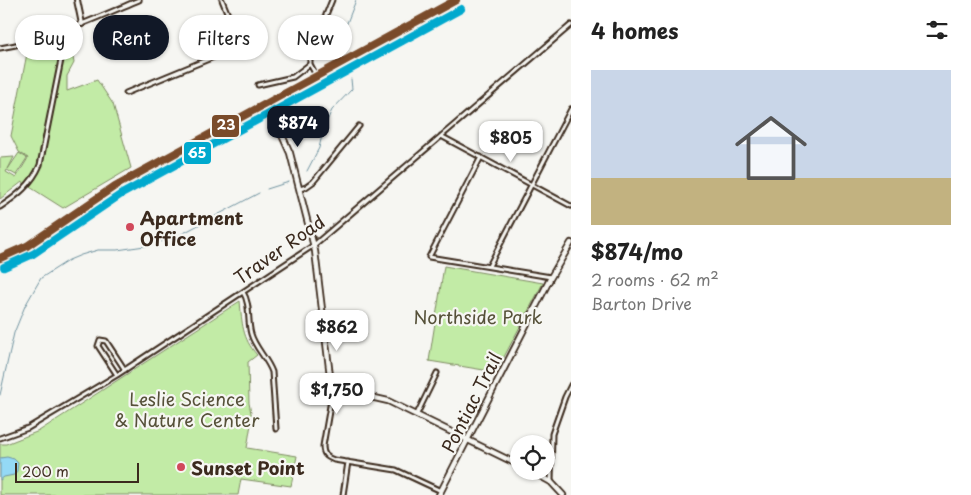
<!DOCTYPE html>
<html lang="en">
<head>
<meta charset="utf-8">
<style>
  :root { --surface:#fff; --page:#f2f2f2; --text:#222; --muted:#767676; --accent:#111827 }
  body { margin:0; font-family:"Playpen Sans",sans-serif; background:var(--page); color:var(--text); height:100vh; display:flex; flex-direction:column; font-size:19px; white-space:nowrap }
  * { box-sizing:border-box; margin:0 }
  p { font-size:16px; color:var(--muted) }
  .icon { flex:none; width:28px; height:28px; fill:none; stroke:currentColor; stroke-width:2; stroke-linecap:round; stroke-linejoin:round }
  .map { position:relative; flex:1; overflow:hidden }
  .details { display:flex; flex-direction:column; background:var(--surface); width:400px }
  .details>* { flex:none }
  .top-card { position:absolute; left:15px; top:15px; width:475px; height:45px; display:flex; gap:10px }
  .tools { position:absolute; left:510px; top:435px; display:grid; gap:10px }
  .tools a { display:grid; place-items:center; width:45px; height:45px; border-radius:50%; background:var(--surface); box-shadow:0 1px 4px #0004; font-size:25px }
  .scale { position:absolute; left:15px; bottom:12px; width:124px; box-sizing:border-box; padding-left:5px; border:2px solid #3b2a1e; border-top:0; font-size:14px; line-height:18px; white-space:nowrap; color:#3b2a1e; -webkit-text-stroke:4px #f6f6f2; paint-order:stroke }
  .price { position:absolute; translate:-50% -42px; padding:0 11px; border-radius:10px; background:#fff; color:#222; font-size:16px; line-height:32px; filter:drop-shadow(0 1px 2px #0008) }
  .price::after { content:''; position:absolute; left:50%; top:30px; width:15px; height:11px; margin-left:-8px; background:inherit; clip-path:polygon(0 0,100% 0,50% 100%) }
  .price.on { background:var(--accent); color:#fff }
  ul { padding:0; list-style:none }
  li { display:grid; align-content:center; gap:10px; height:265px; padding:0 20px }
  li span { display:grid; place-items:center; height:155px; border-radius:0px; color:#555 }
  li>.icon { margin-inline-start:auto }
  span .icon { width:90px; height:90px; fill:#fffc; stroke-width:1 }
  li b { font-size:21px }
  h2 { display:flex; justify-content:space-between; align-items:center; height:60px; padding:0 20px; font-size:21px }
  .chip { padding:0 18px; border-radius:22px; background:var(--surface); box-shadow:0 1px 4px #0004; font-size:18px; line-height:45px }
  .chip.on { background:var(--accent); color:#fff }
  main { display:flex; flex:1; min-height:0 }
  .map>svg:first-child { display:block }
</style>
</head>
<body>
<main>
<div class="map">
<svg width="571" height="495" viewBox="0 0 571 495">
  <rect width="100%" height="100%" fill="#f6f6f2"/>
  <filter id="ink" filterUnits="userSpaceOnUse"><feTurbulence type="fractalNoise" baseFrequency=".02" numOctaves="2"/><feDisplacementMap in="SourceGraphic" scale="10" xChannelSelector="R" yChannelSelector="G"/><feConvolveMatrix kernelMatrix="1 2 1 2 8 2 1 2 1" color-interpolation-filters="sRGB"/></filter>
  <g filter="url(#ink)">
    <!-- green -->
    <path fill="#c2eba6" stroke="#7e8a62" d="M69,35L74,63L67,76V91L97,80L113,104L131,168L63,208L22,182L0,199V158L14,157L8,169L19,153L27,158L16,175L7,170L6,172L16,178L28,158L19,152L11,136L28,48Z
      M444,266L543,283L496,372L429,361Z
      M240,301C242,323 242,338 257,355L248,362L249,403L252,418L247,448L297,456L291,486L241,479L238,495H0V444H6L39,431Z"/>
    <!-- water -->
    <path fill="#94d9f6" stroke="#7093a0" d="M7,457L14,459L18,463L17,471L14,475L4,477L0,480V458Z"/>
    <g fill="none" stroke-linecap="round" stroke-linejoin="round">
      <!-- stream -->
      <path stroke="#7093a0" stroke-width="1" d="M340,41L356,0
        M307,171L319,148L324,127L332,110L352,89L351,79
        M267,189L289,182
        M156,243L174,238L259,193
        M0,395L14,333L25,306L41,278L69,260L81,255L98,250H117L152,245"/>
      <defs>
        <path id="minor" d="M222,0L241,47
          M0,48C49,40 94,19 139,0
          M317,77L310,64V54L332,0
          M258,85L293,77L310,64
          M126,93L216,56C228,48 229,38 231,24
          M441,136L571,206
          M481,157L429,257L551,277
          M300,189L306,187L313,182L359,126
          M0,207C17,196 32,184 40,165L62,55L63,32
          M489,266L571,109
          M243,292C251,305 247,320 251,334C255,348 267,358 272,372L276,429
          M117,375L98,346L100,340L106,341L125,370
          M336,388L332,394L323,446C323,454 326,457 334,460L396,470L441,491
          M417,414L437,373
          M0,438L28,428L117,375L314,245L571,25
          M551,482L552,434L565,397L571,385
          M343,495L348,462"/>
        <path id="tertiary" d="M77,0L82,24"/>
        <path id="secondary" d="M264,106L281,133L290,153L315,251L330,376L334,387L340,390L388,401L519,465
          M0,258L27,246L115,186L456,0
          M531,471L551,482L563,495
          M439,495L551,277L571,243"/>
      </defs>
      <!-- minor casing -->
      <use href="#minor" stroke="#3b2a1e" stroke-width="7"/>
      <!-- tertiary casing -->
      <use href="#tertiary" stroke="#3b2a1e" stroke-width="8"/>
      <!-- secondary casing -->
      <use href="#secondary" stroke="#3b2a1e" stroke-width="8"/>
      <!-- minor -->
      <use href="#minor" stroke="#f6f6f2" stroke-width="3"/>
      <!-- tertiary -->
      <use href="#tertiary" stroke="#f6f6f2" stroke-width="4"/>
      <!-- secondary -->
      <use href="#secondary" stroke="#f6f6f2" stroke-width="4.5"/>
      <defs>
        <path id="bus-1" d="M0,258L27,246L115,186L456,0"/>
        <path id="bus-2" d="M4,267L33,254L120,195L461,9"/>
      </defs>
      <!-- bus-1 casing -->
      <use href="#bus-1" stroke="#f6f6f2" stroke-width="11"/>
      <!-- bus-2 casing -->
      <use href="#bus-2" stroke="#f6f6f2" stroke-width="11"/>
      <!-- bus-1 -->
      <use href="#bus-1" stroke="#7a4b2a" stroke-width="8"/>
      <!-- bus-2 -->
      <use href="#bus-2" stroke="#00a9ce" stroke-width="8"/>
    </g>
  </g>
  <!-- markers -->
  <g fill="#d1495b" stroke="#f6f6f2" stroke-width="2">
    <circle cx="130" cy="227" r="5"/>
    <circle cx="181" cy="467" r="5"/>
  </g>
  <g text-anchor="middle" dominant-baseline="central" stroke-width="4.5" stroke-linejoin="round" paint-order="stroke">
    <!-- poi labels -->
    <g font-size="18" font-weight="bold" fill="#3b2a1e" stroke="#f6f6f2" text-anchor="start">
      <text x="140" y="217">Apartment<tspan x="140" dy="21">Office</tspan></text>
      <text x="191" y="467">Sunset Point</text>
    </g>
    <!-- street labels -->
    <g font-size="18" fill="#3b2a1e" stroke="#f6f6f2">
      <text transform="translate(279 249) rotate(-35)">Traver Road</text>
      <text transform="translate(471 402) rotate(-63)">Pontiac Trail</text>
    </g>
    <!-- park labels -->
    <g font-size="18" fill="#565139" stroke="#f6f6f2">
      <text x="478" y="316">Northside Park</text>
      <text x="187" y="398">Leslie Science<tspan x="187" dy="21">&amp; Nature Center</tspan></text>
    </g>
  </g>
  <g stroke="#f6f6f2" stroke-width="2">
    <rect x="211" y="114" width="29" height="24" rx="5" fill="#7a4b2a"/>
    <rect x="183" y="141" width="29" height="24" rx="5" fill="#00a9ce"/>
  </g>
  <g font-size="14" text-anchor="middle" font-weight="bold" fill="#fff">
    <text x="226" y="130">23</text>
    <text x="197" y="158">65</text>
  </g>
</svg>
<div class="tools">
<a><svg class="icon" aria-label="locate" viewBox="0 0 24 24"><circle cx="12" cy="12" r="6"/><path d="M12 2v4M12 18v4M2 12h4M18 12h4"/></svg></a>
</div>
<div class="scale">200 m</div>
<b class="price on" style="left:298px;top:148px">$874</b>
<b class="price" style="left:511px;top:163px">$805</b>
<b class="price" style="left:337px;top:352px">$862</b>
<b class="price" style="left:337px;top:415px">$1,750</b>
<div class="top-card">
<a class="chip">Buy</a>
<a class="chip on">Rent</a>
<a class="chip">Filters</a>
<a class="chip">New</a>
</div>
</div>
<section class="details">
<h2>4 homes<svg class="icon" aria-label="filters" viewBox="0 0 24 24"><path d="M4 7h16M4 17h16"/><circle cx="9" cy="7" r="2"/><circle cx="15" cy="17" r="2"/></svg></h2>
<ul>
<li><span style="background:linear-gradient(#c9d6e8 70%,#c2b280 0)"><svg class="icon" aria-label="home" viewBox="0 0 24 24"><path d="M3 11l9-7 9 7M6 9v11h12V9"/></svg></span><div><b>$874/mo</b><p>2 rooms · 62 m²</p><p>Barton Drive</p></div></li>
</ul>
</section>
</main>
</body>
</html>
